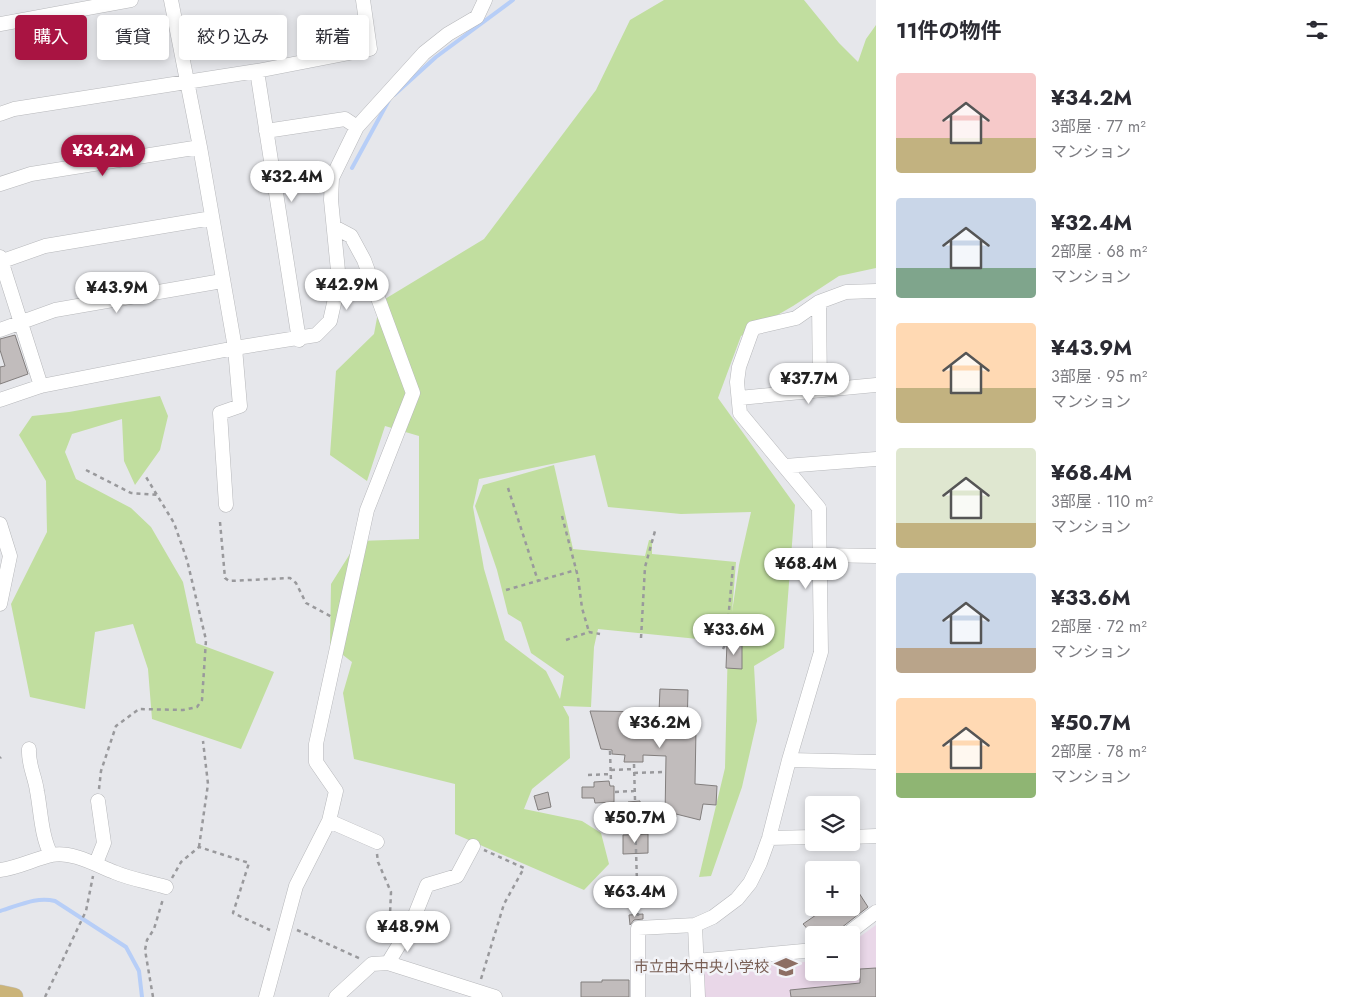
<!DOCTYPE html>
<html lang="ja">
<head>
<meta charset="utf-8">
<style>
  :root { --surface:#fff; --page:#f2f2f3; --text:#2b2b33; --muted:#7c7c81; --accent:#a91442 }
  body { margin:0; font-family:Jost,"Noto Sans JP",sans-serif; background:var(--page); color:var(--text); height:100vh; display:flex; flex-direction:column; font-size:19px; white-space:nowrap }
  * { box-sizing:border-box; margin:0 }
  p { font-size:16px; color:var(--muted) }
  .icon { flex:none; width:28px; height:28px; fill:none; stroke:currentColor; stroke-width:2; stroke-linecap:round; stroke-linejoin:round }
  .map { position:relative; flex:1; overflow:hidden }
  .panel { display:flex; flex-direction:column; background:var(--surface); width:475px }
  .panel>* { flex:none }
  .banner { position:absolute; left:15px; top:15px; width:475px; height:45px; display:flex; gap:10px }
  .tools { position:absolute; left:805px; top:796px; display:grid; gap:10px }
  .tools a { display:grid; place-items:center; width:55px; height:55px; border-radius:5px; background:var(--surface); box-shadow:0 2px 8px #0003; font-size:25px }
  .price { position:absolute; translate:-50% -42px; padding:0 11px; border-radius:18px; background:#fff; color:#222; font-size:16px; line-height:32px; filter:drop-shadow(0 1px 2px #0008) }
  .price::after { content:''; position:absolute; left:50%; top:30px; width:15px; height:11px; margin-left:-8px; background:inherit; clip-path:polygon(0 0,100% 0,50% 100%) }
  .price.current { background:var(--accent); color:#fff }
  ul { padding:0; list-style:none }
  li { display:flex; align-items:center; gap:15px; height:125px; padding:0 20px }
  li span { display:grid; place-items:center; flex:none; width:140px; height:100px; border-radius:5px; color:#555 }
  li>.icon { margin-inline-start:auto }
  span .icon { width:60px; height:60px; fill:#fffc; stroke-width:1 }
  li b { font-size:21px }
  h2 { display:flex; justify-content:space-between; align-items:center; height:60px; padding:0 20px; font-size:21px }
  .chip { padding:0 18px; border-radius:5px; background:var(--surface); box-shadow:0 2px 8px #0003; font-size:18px; line-height:45px }
  .chip.current { background:var(--accent); color:#fff }
  main { display:flex; flex:1; min-height:0 }
  .map>svg:first-child { display:block }
</style>
</head>
<body>
<main>
<div class="map">
<svg width="876" height="997" viewBox="0 0 876 997">
  <rect width="100%" height="100%" fill="#e6e7eb"/>
  <!-- education -->
  <path fill="#e9d7e8" d="M876,925V997H704L703,972L814,961V972H851V943Z"/>
  <!-- green -->
  <path fill="#c1de9f" fill-rule="evenodd" d="M664,0H804L839,43L858,62L866,39L876,25V268L839,276L793,306L741,336L718,398L795,505L784,648L754,666L757,721L742,787L711,876L699,877L725,768L728,642L598,629L594,647L591,707L563,706L569,717L570,758L532,789L524,809L582,821L601,833L609,864L584,890L455,834V784L354,759L343,693L352,662L330,645L331,584L358,541L419,539V436L385,426L367,481L330,455L336,371L374,334L380,302L484,239L596,90L630,20ZM595,455L608,507L681,514L751,512L739,565L732,612L736,562L652,554V540H649L645,556L573,549L554,465L483,485L475,506L497,570L508,614L521,622L531,653L564,676L560,699L546,671L505,640L484,569L473,507L479,479Z
    M160,396L168,416L160,450L135,485L124,461L122,419L72,434L65,452L76,479L131,508L151,527L183,582L196,643L274,672L241,749L152,719L148,669L133,624L95,632L85,709L30,697L11,604L47,532L46,481L19,435L32,416L69,412Z"/>
  <g fill="none" stroke-linecap="round" stroke-linejoin="round">
    <!-- stream -->
    <path stroke="#b7cef7" stroke-width="4" d="M394,95L436,57L513,0
      M352,168L389,100
      M0,911C18,906 36,896 55,901L126,947L139,971L142,997"/>
  </g>
  <!-- building -->
  <path fill="#c1bcbc" stroke="#827e7d" d="M15,335L28,374L0,384V367L5,366L0,350V339Z
    M727,643H742V669L726,668Z
    M660,689L688,690L687,729H696L695,784L717,786L716,805L703,804L700,820L676,814V817H665L666,756L643,755V762H624L625,755L612,754V750L601,749L590,711L659,712Z
    M609,781L610,786H614V802L595,803L594,798H582V787H594V782Z
    M548,792L551,807L538,810L534,796Z
    M640,801L641,813L629,814L628,802Z
    M648,834V853L623,854V835Z
    M859,893L868,907L841,928L837,935H813L803,924L826,908H851V895Z
    M643,914V919L634,920L630,925L629,915Z
    M876,968V997H791L790,990L860,983V969Z
    M602,980H629V997H581V982H602Z"/>
  <g fill="none" stroke-linecap="round" stroke-linejoin="round">
    <defs>
      <path id="minor" d="M171,0L200,147L235,348L240,406L220,413L226,505
        M0,24L131,0
        M257,71L299,340
        M0,114L14,109L257,71L370,49L363,0
        M266,131L345,119L357,127
        M0,184L31,174L200,147
        M0,257L41,386
        M0,262L45,246L212,218
        M819,302L820,390
        M0,330L55,310L222,281
        M739,398L876,385
        M0,400L41,386L235,348L316,335L330,321L339,281L331,200L332,178L357,127L424,53L448,34L477,17L485,0
        M785,466L876,459
        M0,524L10,556L0,604
        M820,555L876,556
        M29,749C28,765 35,776 37,791C41,812 41,835 51,855
        M789,760L876,762
        M329,821L377,842
        M851,837L876,836
        M769,838L814,837
        M96,863L104,843L98,801
        M0,870C18,868 34,859 52,855C72,851 96,865 114,872C130,879 149,882 166,887
        M846,935L876,912
        M696,961L814,950
        M388,963L411,925L427,885L457,876L473,846
        M266,997L296,886L329,821L336,791L316,762V744L367,510L413,393L364,260L351,236L334,227
        M336,997L372,964L388,963L495,997
        M638,997V928L695,925
        M698,997L695,925L713,917L737,899L750,883L760,863L769,838L789,760L821,652L819,508L740,413L737,382L739,367L753,328L796,318L819,302L846,292L876,291"/>
      <path id="major" d="M0,994L14,997"/>
    </defs>
    <!-- minor casing -->
    <use href="#minor" stroke="#b7b8bb" stroke-width="15"/>
    <!-- major casing -->
    <use href="#major" stroke="#c2c2c3" stroke-width="19"/>
    <!-- path -->
    <path stroke="#99999c" stroke-width="2.5" stroke-dasharray="4 4" stroke-linecap="butt" d="M86,470L131,493L159,495
      M508,488L538,581
      M562,516L578,577L582,608L589,632
      M220,522L225,578L229,581L290,578L296,583L306,603L332,617
      M506,590L576,570
      M641,638L645,567L655,531
      M566,640L589,632L600,634
      M723,649L726,643L733,566
      M610,751L611,783
      M0,758L1,757
      M634,764L635,800
      M611,770L634,769
      M634,773L663,772
      M588,775L611,774
      M99,789L101,771L116,726L139,709L183,710L197,707L202,700L206,640L187,560L174,523L146,477
      M615,792L634,791
      M635,817L638,916
      M199,847L208,784L203,741
      M377,854L378,862L391,892L390,914L394,930
      M172,878L181,862L199,847L249,863L233,913L270,930
      M297,930L361,959
      M481,979L504,904L524,868L484,850
      M45,997L86,911L93,876
      M153,997L145,950L147,940L154,929L163,899"/>
    <!-- minor -->
    <use href="#minor" stroke="#fff" stroke-width="14"/>
    <!-- major -->
    <use href="#major" stroke="#cbb479" stroke-width="18"/>
  </g>
  <!-- icons -->
  <defs>
    <symbol id="school-bare" viewBox="-9 -9 18 18"><path d="M0-5L7-2L0 1L-7-2ZM-4 1L0 2.5L4 1V4Q0 6-4 4Z" fill="#8d6e63" stroke="#f3f4f8" stroke-width="2.5" paint-order="stroke"/></symbol>
  </defs>
  <g fill-rule="evenodd">
    <use href="#school-bare" x="770" y="951" width="32" height="32"/>
  </g>
  <g text-anchor="middle" dominant-baseline="central" stroke-width="5" stroke-linejoin="round" paint-order="stroke">
    <!-- education labels -->
    <g font-size="15" fill="#785e54" stroke="#f3f4f8" text-anchor="end">
      <text x="769" y="967">市立由木中央小学校</text>
    </g>
  </g>
</svg>
<div class="tools">
<a><svg class="icon" aria-label="layers" viewBox="0 0 24 24"><path d="M12 4l9 5-9 5-9-5zM3 14l9 5 9-5"/></svg></a>
<a>+</a>
<a>−</a>
</div>
<b class="price current" style="left:103px;top:177px">¥34.2M</b>
<b class="price" style="left:292px;top:203px">¥32.4M</b>
<b class="price" style="left:347px;top:311px">¥42.9M</b>
<b class="price" style="left:117px;top:314px">¥43.9M</b>
<b class="price" style="left:809px;top:405px">¥37.7M</b>
<b class="price" style="left:806px;top:590px">¥68.4M</b>
<b class="price" style="left:734px;top:656px">¥33.6M</b>
<b class="price" style="left:660px;top:749px">¥36.2M</b>
<b class="price" style="left:635px;top:844px">¥50.7M</b>
<b class="price" style="left:635px;top:918px">¥63.4M</b>
<b class="price" style="left:408px;top:953px">¥48.9M</b>
<div class="banner">
<a class="chip current">購入</a>
<a class="chip">賃貸</a>
<a class="chip">絞り込み</a>
<a class="chip">新着</a>
</div>
</div>
<section class="panel">
<h2>11件の物件<svg class="icon" aria-label="filters" viewBox="0 0 24 24"><path d="M4 7h16M4 17h16"/><circle cx="9" cy="7" r="2"/><circle cx="15" cy="17" r="2"/></svg></h2>
<ul>
<li><span style="background:linear-gradient(#f6c9c9 65%,#c2b280 0)"><svg class="icon" aria-label="home" viewBox="0 0 24 24"><path d="M3 11l9-7 9 7M6 9v11h12V9"/></svg></span><div><b>¥34.2M</b><p>3部屋 · 77 m²</p><p>マンション</p></div></li>
<li><span style="background:linear-gradient(#c9d6e8 70%,#7fa58c 0)"><svg class="icon" aria-label="home" viewBox="0 0 24 24"><path d="M3 11l9-7 9 7M6 9v11h12V9"/></svg></span><div><b>¥32.4M</b><p>2部屋 · 68 m²</p><p>マンション</p></div></li>
<li><span style="background:linear-gradient(#ffd9b3 65%,#c2b280 0)"><svg class="icon" aria-label="home" viewBox="0 0 24 24"><path d="M3 11l9-7 9 7M6 9v11h12V9"/></svg></span><div><b>¥43.9M</b><p>3部屋 · 95 m²</p><p>マンション</p></div></li>
<li><span style="background:linear-gradient(#dfe7d0 75%,#c2b280 0)"><svg class="icon" aria-label="home" viewBox="0 0 24 24"><path d="M3 11l9-7 9 7M6 9v11h12V9"/></svg></span><div><b>¥68.4M</b><p>3部屋 · 110 m²</p><p>マンション</p></div></li>
<li><span style="background:linear-gradient(#c9d6e8 75%,#b9a48a 0)"><svg class="icon" aria-label="home" viewBox="0 0 24 24"><path d="M3 11l9-7 9 7M6 9v11h12V9"/></svg></span><div><b>¥33.6M</b><p>2部屋 · 72 m²</p><p>マンション</p></div></li>
<li><span style="background:linear-gradient(#ffd9b3 75%,#8fb573 0)"><svg class="icon" aria-label="home" viewBox="0 0 24 24"><path d="M3 11l9-7 9 7M6 9v11h12V9"/></svg></span><div><b>¥50.7M</b><p>2部屋 · 78 m²</p><p>マンション</p></div></li>
</ul>
</section>
</main>
</body>
</html>
